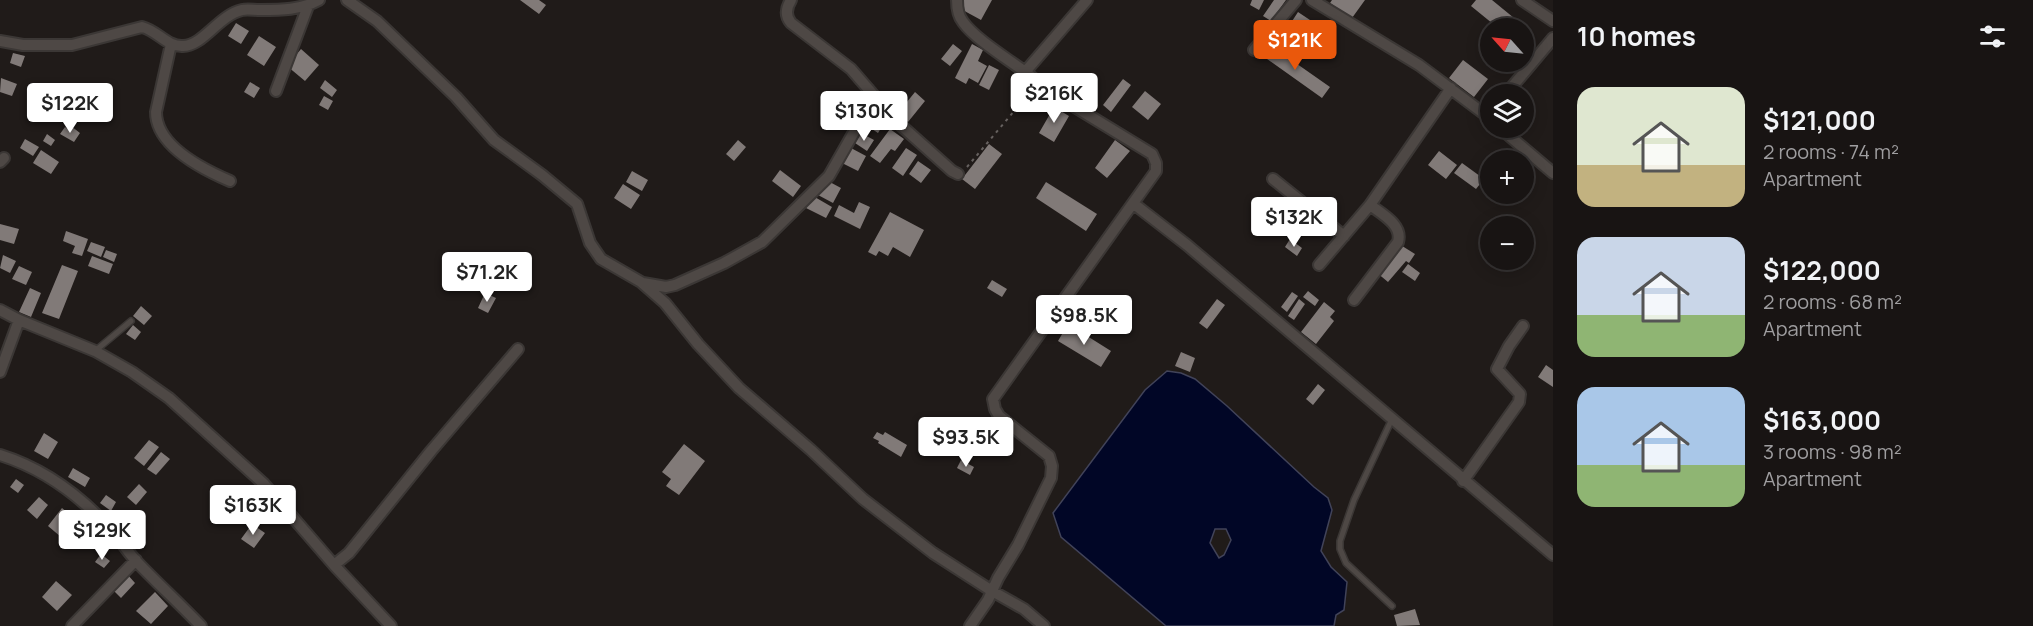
<!DOCTYPE html>
<html lang="en">
<head>
<meta charset="utf-8">
<style>
  :root { --surface:#181413; --page:#211d1c; --text:#f1f3f6; --muted:#9f9ea0; --line:#363333; --accent:#ea580c }
  body { margin:0; font-family:Manrope,sans-serif; background:var(--page); color:var(--text); height:100vh; display:flex; flex-direction:column; font-size:22px; white-space:nowrap }
  * { box-sizing:border-box; margin:0 }
  p { font-size:20px; color:var(--muted) }
  .icon { flex:none; width:33px; height:33px; fill:none; stroke:currentColor; stroke-width:2; stroke-linecap:round; stroke-linejoin:round }
  .map { position:relative; flex:1; overflow:hidden }
  .side { display:flex; flex-direction:column; background:var(--surface); width:480px }
  .side>* { flex:none }
  .needle { width:39px; rotate:297deg }
  .buttons { position:absolute; left:1480px; top:18px; display:grid; gap:12px }
  .buttons a { display:grid; place-items:center; width:54px; height:54px; border-radius:50%; background:var(--surface); box-shadow:0 3px 15px #0003,0 0 0 2px var(--line); font-size:30px }
  .price { position:absolute; translate:-50% -51px; padding:0 14px; border-radius:6px; background:#fff; color:#222; font-size:20px; line-height:39px; filter:drop-shadow(0 2px 3px #0008) }
  .price::after { content:''; position:absolute; left:50%; top:36px; width:18px; height:14px; margin-left:-9px; background:inherit; clip-path:polygon(0 0,100% 0,50% 100%) }
  .price.selected { background:var(--accent); color:#fff }
  ul { padding:0; list-style:none }
  li { display:flex; align-items:center; gap:18px; height:150px; padding:0 24px }
  li span { display:grid; place-items:center; flex:none; width:168px; height:120px; border-radius:18px; color:#555 }
  li>.icon { margin-inline-start:auto }
  span .icon { width:72px; height:72px; fill:#fffc; stroke-width:1 }
  li b { font-size:26px }
  h2 { display:flex; justify-content:space-between; align-items:center; height:72px; padding:0 24px; font-size:26px }
  main { display:flex; flex:1; min-height:0 }
  .map>svg:first-child { display:block }
</style>
</head>
<body>
<main>
<div class="map">
<svg width="1553" height="626" viewBox="0 0 1553 626">
  <rect width="100%" height="100%" fill="#201b19"/>
  <!-- water -->
  <path fill="#010626" stroke="#414359" stroke-width="1.5" fill-rule="evenodd" d="M1167,371L1181,373L1195,379L1227,406L1314,487L1328,498L1332,510L1321,551L1331,567L1347,582L1344,610L1336,615L1334,626H1166L1061,537L1053,513L1145,390ZM1215,529H1226L1231,540L1224,555L1219,558L1210,543Z"/>
  <!-- building -->
  <path fill="#817a78" d="M520,0H539L546,5L539,14Z
    M964,0H992L981,20L959,8Z
    M1252,0H1264L1259,10L1250,5Z
    M1274,0H1286L1271,21L1263,16Z
    M1332,0H1365L1352,18L1330,3Z
    M1476,0H1492L1514,18L1505,28H1498L1471,6Z
    M1298,12L1316,24L1303,44L1285,32Z
    M236,23L249,31L241,44L228,36Z
    M259,36L276,47L264,66L247,55Z
    M1267,43L1330,87L1322,98L1260,54Z
    M953,44L962,51L950,66L941,59Z
    M972,44L983,50L978,61L987,66L978,83L969,78L966,84L955,78Z
    M301,49L319,65L305,81L287,66Z
    M13,53L25,56L21,67L10,63Z
    M1463,60L1488,79L1474,97L1449,78Z
    M989,65L999,70L989,90L979,85Z
    M1,78L17,84L12,96L0,92Z
    M1123,79L1131,85L1111,112L1103,105Z
    M325,80L337,90L332,97L320,88Z
    M250,82L260,88L254,98L244,92Z
    M1145,91L1161,104L1148,120L1132,107Z
    M915,92L925,101L908,122L898,113Z
    M324,96L333,101L328,110L319,105Z
    M1054,107L1069,116L1054,142L1039,133Z
    M875,112L886,120L878,133L860,121L864,115L870,119Z
    M71,126L80,133L74,142L60,134L65,127L69,130Z
    M890,129L904,139L895,151L891,149L880,163L870,156Z
    M861,133L874,140L867,151L855,143Z
    M47,134L55,140L51,146L43,141Z
    M25,139L39,147L33,156L20,148Z
    M738,140L746,147L734,161L726,154Z
    M1115,140L1130,151L1107,178L1095,168Z
    M989,144L1002,154L975,189L962,179Z
    M851,148L866,156L858,171L842,163Z
    M906,148L917,155L903,176L892,168Z
    M41,150L59,162L51,174L33,163Z
    M1439,151L1457,165L1446,179L1428,165Z
    M918,161L931,170L921,183L909,174Z
    M1462,163L1484,179L1476,189L1454,173Z
    M780,170L801,186L793,197L772,181Z
    M632,171L648,180L642,191L626,182Z
    M826,180L841,188L833,203L818,195Z
    M1046,182L1097,214L1086,231L1036,198Z
    M623,184L640,195L631,209L614,198Z
    M813,196L832,207L826,218L806,208Z
    M859,202L870,207L860,229L834,216L839,205L854,213Z
    M890,212L924,230L910,257L893,247L888,256L879,251L876,256L868,252Z
    M0,224L19,229L14,244L0,240Z
    M66,231L88,239L82,256L72,253L75,246L63,241Z
    M1290,239L1302,248L1297,256L1285,247Z
    M91,242L105,247L101,257L87,251Z
    M1399,244L1415,254L1409,263L1406,261L1388,282L1376,272L1398,253L1394,249Z
    M106,250L117,254L114,262L103,257Z
    M3,255L16,261L10,273L0,268Z
    M92,256L113,264L109,274L88,266Z
    M1408,264L1420,273L1415,281L1402,272Z
    M62,265L78,271L59,319L42,313Z
    M19,266L32,272L26,285L12,279Z
    M992,280L1007,289L1002,297L987,288Z
    M30,288L41,293L31,317L19,312Z
    M1308,291L1319,300L1315,306L1303,297Z
    M1292,292L1298,296L1287,312L1281,307Z
    M485,293L496,298L488,313L478,308Z
    M1217,299L1225,305L1207,329L1199,323Z
    M1299,299L1305,304L1294,320L1288,316Z
    M1324,302L1335,311L1330,317L1334,321L1316,344L1301,332Z
    M141,306L152,316L144,325L133,316Z
    M1068,324L1111,351L1101,367L1058,341Z
    M133,325L141,332L135,340L126,334Z
    M1181,352L1195,358L1190,372L1175,366Z
    M1546,365L1553,370V387L1538,377Z
    M1318,384L1325,390L1313,405L1306,399Z
    M877,432L883,435L885,432L907,445L901,457L878,443L879,441L873,438Z
    M44,433L58,442L48,459L34,451Z
    M149,440L159,447L144,466L134,458Z
    M684,444L705,461L679,495L666,486L671,479L662,472Z
    M161,452L170,459L156,475L147,469Z
    M961,460L974,467L970,475L957,468Z
    M73,468L90,478L85,487L68,477Z
    M16,479L24,485L18,493L10,487Z
    M139,484L147,492L136,505L127,497Z
    M106,495L116,502L111,511L100,503Z
    M39,497L48,505L37,519L27,510Z
    M62,508L75,519L61,537L48,526Z
    M252,524L265,533L254,548L241,539Z
    M101,554L110,561L104,568L95,562Z
    M127,574L135,583L121,598L113,590Z
    M56,581L72,595L57,611L42,597Z
    M155,592L168,606L151,624L136,611Z
    M1415,609L1420,625L1397,626L1394,615Z"/>
  <g fill="none" stroke-linecap="round" stroke-linejoin="round">
    <defs>
      <path id="lane" d="M95,351L131,321
        M1392,606L1346,563L1340,549V541L1354,500L1392,419"/>
      <path id="street" d="M347,0L377,21L456,97L494,140L542,175L577,204L590,243L601,259L641,282L665,303L698,344L739,388L811,450L863,499L933,553L992,591L1024,609L1044,626
        M791,0C786,8 785,16 791,23L851,69L896,121L952,171L958,174
        M957,0C957,8 958,16 963,22C975,39 1008,59 1025,72
        M1312,0L1419,65L1491,119
        M1522,0L1553,21
        M0,41L23,45H72L142,27C158,31 167,47 183,46C203,46 219,15 242,10C247,9 254,10 260,10C281,10 301,10 319,0
        M171,44L156,112C156,146 202,169 230,181
        M1254,50L1296,0
        M276,91L308,6
        M1506,94L1553,38
        M1500,128L1553,173
        M0,162L4,158
        M1273,179L1344,236
        M1134,204L1187,245L1553,555
        M1319,265L1370,205
        M643,283L666,287L675,285L724,263L762,242L829,176L874,97
        M1354,300L1398,242C1403,225 1382,214 1370,205L1451,88
        M0,310L19,320L95,351L132,372L169,398L264,484L334,565L349,553L431,451L518,349
        M0,372L19,320
        M0,455C45,469 82,497 113,532C121,541 128,552 136,561C157,583 180,604 201,626
        M1463,481L1519,402L1520,394L1497,369L1509,346L1523,326
        M334,565L391,626
        M72,626L136,560
        M970,626L988,600L998,578L1018,545L1051,478L1052,466L1049,456L999,416L995,409L993,399L1156,171V163L1152,154L1057,96L1025,72L1087,0"/>
    </defs>
    <!-- lane casing -->
    <use href="#lane" stroke="#3b3735" stroke-width="8"/>
    <!-- street casing -->
    <use href="#street" stroke="#3b3735" stroke-width="14"/>
    <!-- path -->
    <path stroke="#66615f" stroke-width="2" stroke-dasharray="3 4.5" stroke-linecap="butt" d="M967,167L1031,91"/>
    <!-- lane -->
    <use href="#lane" stroke="#4e4845" stroke-width="5"/>
    <!-- street -->
    <use href="#street" stroke="#4e4845" stroke-width="10"/>
  </g>
</svg>
<div class="buttons">
<a><svg class="needle" viewBox="-14 -14 28 28"><path d="M0-13l5 13h-10z" fill="#e53935"/><path d="M0 13l5-13h-10z" fill="#9f9ea0"/></svg></a>
<a><svg class="icon" aria-label="layers" viewBox="0 0 24 24"><path d="M12 4l9 5-9 5-9-5zM3 14l9 5 9-5"/></svg></a>
<a>+</a>
<a>−</a>
</div>
<b class="price selected" style="left:1295px;top:71px">$121K</b>
<b class="price" style="left:1054px;top:124px">$216K</b>
<b class="price" style="left:70px;top:134px">$122K</b>
<b class="price" style="left:864px;top:142px">$130K</b>
<b class="price" style="left:1294px;top:248px">$132K</b>
<b class="price" style="left:487px;top:303px">$71.2K</b>
<b class="price" style="left:1084px;top:346px">$98.5K</b>
<b class="price" style="left:966px;top:468px">$93.5K</b>
<b class="price" style="left:253px;top:536px">$163K</b>
<b class="price" style="left:102px;top:561px">$129K</b>
</div>
<section class="side">
<h2>10 homes<svg class="icon" aria-label="filters" viewBox="0 0 24 24"><path d="M4 7h16M4 17h16"/><circle cx="9" cy="7" r="2"/><circle cx="15" cy="17" r="2"/></svg></h2>
<ul>
<li><span style="background:linear-gradient(#dfe7d0 65%,#c2b280 0)"><svg class="icon" aria-label="home" viewBox="0 0 24 24"><path d="M3 11l9-7 9 7M6 9v11h12V9"/></svg></span><div><b>$121,000</b><p>2 rooms · 74 m²</p><p>Apartment</p></div></li>
<li><span style="background:linear-gradient(#c9d6e8 65%,#8fb573 0)"><svg class="icon" aria-label="home" viewBox="0 0 24 24"><path d="M3 11l9-7 9 7M6 9v11h12V9"/></svg></span><div><b>$122,000</b><p>2 rooms · 68 m²</p><p>Apartment</p></div></li>
<li><span style="background:linear-gradient(#a9c7e8 65%,#8fb573 0)"><svg class="icon" aria-label="home" viewBox="0 0 24 24"><path d="M3 11l9-7 9 7M6 9v11h12V9"/></svg></span><div><b>$163,000</b><p>3 rooms · 98 m²</p><p>Apartment</p></div></li>
</ul>
</section>
</main>
</body>
</html>
